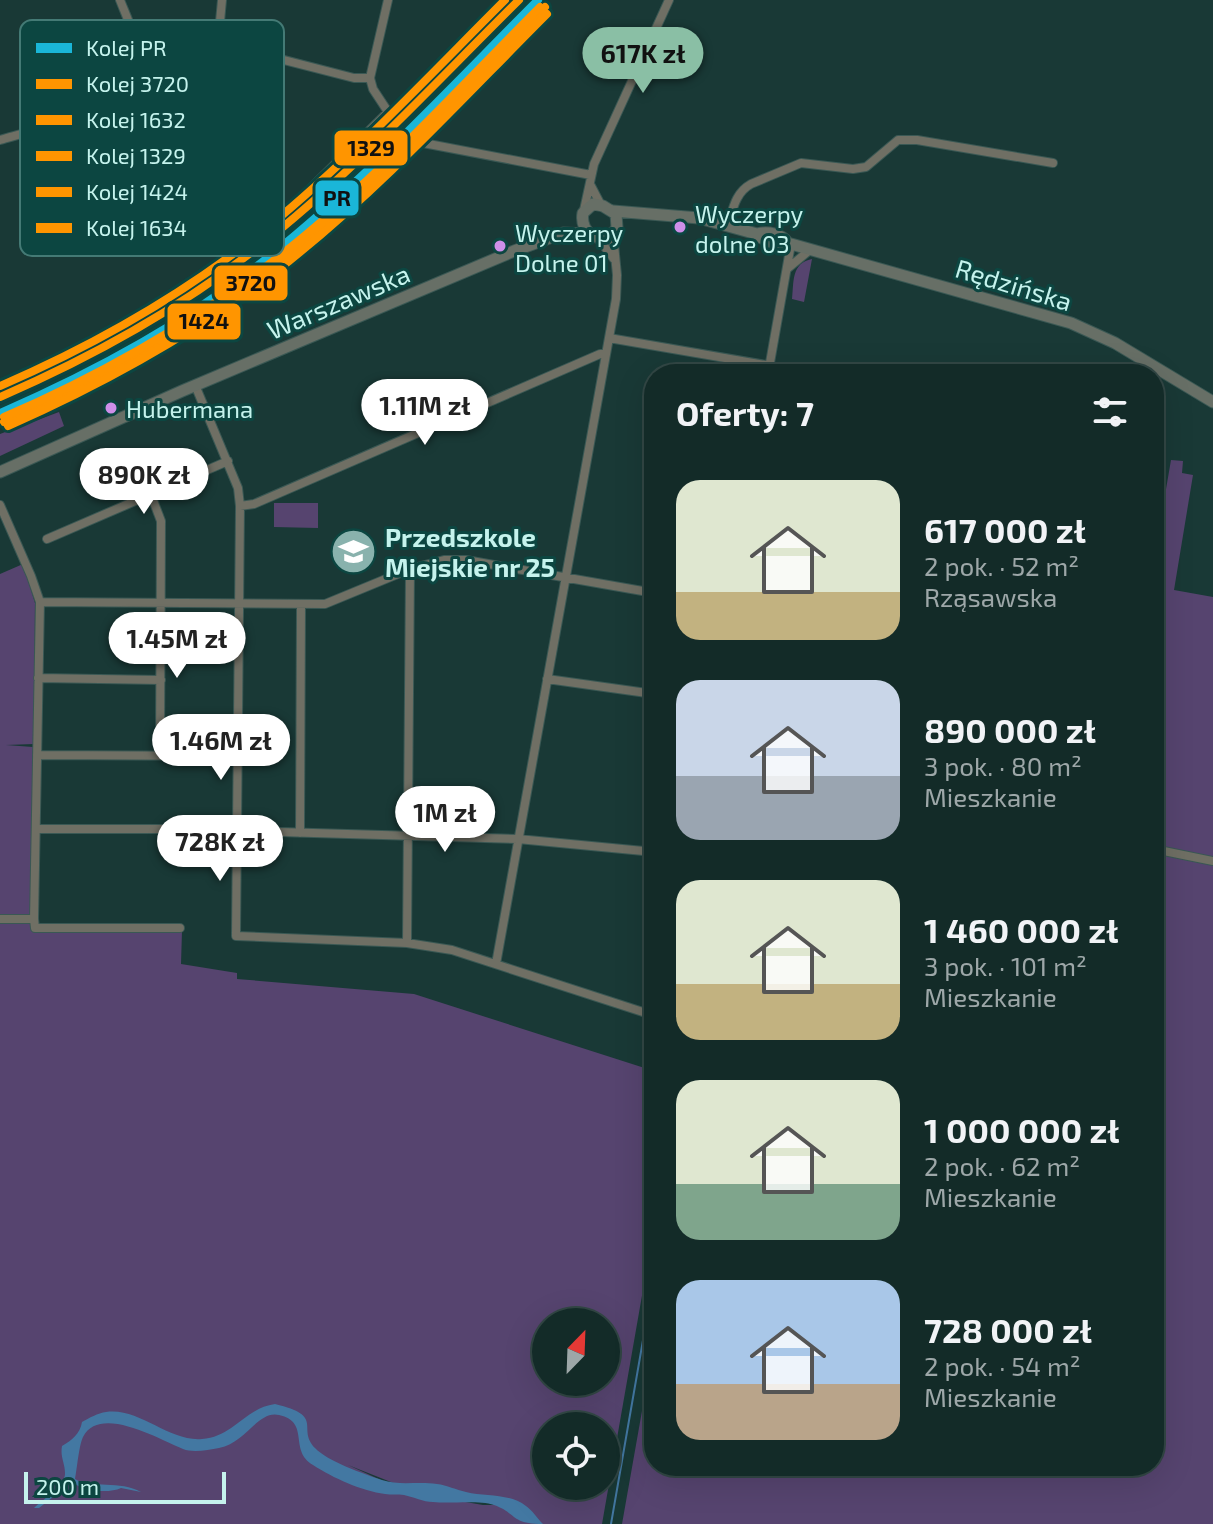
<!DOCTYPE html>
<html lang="pl">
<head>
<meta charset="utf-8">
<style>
  :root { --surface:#132b28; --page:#203734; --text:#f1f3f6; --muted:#9da7a8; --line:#324745; --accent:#8abfa5 }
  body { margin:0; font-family:"Exo 2",sans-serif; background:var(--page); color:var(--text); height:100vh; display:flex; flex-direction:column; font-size:30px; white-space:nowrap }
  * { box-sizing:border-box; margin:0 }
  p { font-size:26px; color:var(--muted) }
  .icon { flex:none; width:44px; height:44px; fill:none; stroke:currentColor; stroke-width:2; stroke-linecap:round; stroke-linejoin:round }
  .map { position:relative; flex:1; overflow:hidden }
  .panel { position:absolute; left:644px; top:364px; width:520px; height:1112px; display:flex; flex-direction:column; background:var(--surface); border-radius:32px; box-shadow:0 8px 32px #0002,0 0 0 2px var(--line) }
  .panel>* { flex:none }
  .needle { width:52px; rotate:23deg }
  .tools { position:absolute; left:532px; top:1308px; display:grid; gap:16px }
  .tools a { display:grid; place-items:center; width:88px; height:88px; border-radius:50%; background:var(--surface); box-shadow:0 8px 32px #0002,0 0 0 2px var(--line); font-size:40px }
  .scale { position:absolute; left:24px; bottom:20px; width:202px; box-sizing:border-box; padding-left:8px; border:4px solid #c5f3ed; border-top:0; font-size:22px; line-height:28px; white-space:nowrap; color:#c5f3ed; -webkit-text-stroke:6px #0c4641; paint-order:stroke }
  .price { position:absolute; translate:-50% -68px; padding:0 18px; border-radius:28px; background:#fff; color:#222; font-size:26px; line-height:52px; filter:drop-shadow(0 2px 4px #0008) }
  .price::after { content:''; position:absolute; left:50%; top:48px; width:24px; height:18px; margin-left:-12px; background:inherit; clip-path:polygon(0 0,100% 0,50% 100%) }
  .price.selected { background:var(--accent); color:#111 }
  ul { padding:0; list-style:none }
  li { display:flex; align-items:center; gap:24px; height:200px; padding:0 32px }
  li span { display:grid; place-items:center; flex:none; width:224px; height:160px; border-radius:24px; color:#555 }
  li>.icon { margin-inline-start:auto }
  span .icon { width:96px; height:96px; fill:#fffc; stroke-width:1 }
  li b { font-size:34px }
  h2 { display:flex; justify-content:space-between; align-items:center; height:96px; padding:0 32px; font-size:34px }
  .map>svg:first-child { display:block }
</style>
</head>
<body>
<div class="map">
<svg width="1213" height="1524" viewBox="0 0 1213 1524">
  <rect width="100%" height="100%" fill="#193936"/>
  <!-- green -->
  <path fill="#56446f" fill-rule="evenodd" d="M812,259L804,302L792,299C794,282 791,263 812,259Z
    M59,412L64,426L0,456V434Z
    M1171,460L1183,461L1182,473L1193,475L1174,590L1213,597V1524H622L654,1343V1466H1154V494L1165,495Z
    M274,503H318V528L274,527Z
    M23,564L35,603L34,744L6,745L33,747L32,929L182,931L181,964L237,973V979L414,994L654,1071V1227L602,1524H0V574ZM546,1322H606V1382H546ZM546,1426H606V1486H546ZM348,1465L406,1488L493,1500L505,1498L493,1505H483L407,1492Z"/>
  <!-- water -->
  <path fill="#4378a2" d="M275,1404C326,1416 296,1428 315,1448C327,1461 364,1474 382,1480C400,1486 418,1481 437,1484C447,1485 456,1490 466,1492C486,1497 509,1493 526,1506C532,1510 537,1518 543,1524C510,1524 517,1513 494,1505C478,1500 450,1504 433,1502C423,1502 414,1497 404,1495C398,1494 391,1495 385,1494C362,1491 333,1478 313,1465C288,1450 311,1422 279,1415C258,1410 246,1443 219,1448C208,1450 193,1453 183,1449C160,1440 100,1404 83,1437C79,1445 77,1469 75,1479C92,1489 120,1480 141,1492L121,1488C108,1494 83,1491 72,1482L39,1508H34C42,1500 66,1485 65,1473C65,1463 60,1457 62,1446C72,1440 80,1434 82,1422C89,1418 98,1413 106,1412C139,1407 169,1442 202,1439C233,1437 245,1408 275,1404Z"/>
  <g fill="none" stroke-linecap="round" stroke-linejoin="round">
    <!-- stream -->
    <path stroke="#4378a2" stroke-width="2" d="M611,1524L654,1277"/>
    <defs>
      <path id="minor" d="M222,0L218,43L354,78H370
        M388,0L370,78L373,89L398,127
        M137,65L195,44L218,43
        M409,137L418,142L591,175
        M0,140C37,129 136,107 137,59C138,40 127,18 120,0
        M590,184L601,205
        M584,210L594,164L669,0
        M728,225C733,209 735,193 751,184L801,163L853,169L866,167L898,140H917L1053,163
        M598,238L614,259
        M787,269L811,249
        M609,338L818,374
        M768,374L791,244
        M195,385L238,488L240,506L236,936L407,943L452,950L646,1013L651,1011L654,998
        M0,389L38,378L81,359L188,295L263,235L387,113
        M151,495L161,521L160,755
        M0,505L31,576L40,602L34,919
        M240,506L254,504L600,354H606
        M47,539L228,461
        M40,602L325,604L410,569L444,560H466L654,593
        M38,678L161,680
        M547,679L654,694
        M37,755L237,756
        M37,829H181L518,839L654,852
        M300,833L301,606
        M1154,849L1213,861
        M0,919H34
        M34,919L35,928H180
        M407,943L410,569
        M496,964L616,299L617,275L613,234"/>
      <path id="major" d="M593,204L603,206L616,214L617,228C603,247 579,235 583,213Z
        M613,211L699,218L757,234C768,231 782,234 788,243
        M757,234C767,245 779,243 791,244L1071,323L1115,343L1213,402
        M0,472L182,391L514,251L563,233L588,234"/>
    </defs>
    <!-- minor casing -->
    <use href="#minor" stroke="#3a5854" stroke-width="10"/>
    <!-- major casing -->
    <use href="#major" stroke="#3a5854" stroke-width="13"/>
    <!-- minor -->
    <use href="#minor" stroke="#6f6f64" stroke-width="8"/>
    <!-- major -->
    <use href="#major" stroke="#676f66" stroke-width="11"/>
    <defs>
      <path id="rail-1" d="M0,413C97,371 189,321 271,255C367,178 451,87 538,0"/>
      <path id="rail-2" d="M4,422C101,380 194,329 277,263C374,186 458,95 545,7"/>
      <path id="rail-3" d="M4,417C103,374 196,321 281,255C375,181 456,91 540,7"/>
      <path id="rail-4" d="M0,397C97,355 190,303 272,236C361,164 438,80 519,0"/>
      <path id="rail-5" d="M8,426C108,382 203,329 289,261C382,187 463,98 547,14"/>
      <path id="rail-6" d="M0,386C95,345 186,293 267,228C352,158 427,78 505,0"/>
    </defs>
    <!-- rail-1 casing -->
    <use href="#rail-1" stroke="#0c4641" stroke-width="14"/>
    <!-- rail-2 casing -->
    <use href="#rail-2" stroke="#0c4641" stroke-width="14"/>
    <!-- rail-3 casing -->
    <use href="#rail-3" stroke="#0c4641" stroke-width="14"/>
    <!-- rail-4 casing -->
    <use href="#rail-4" stroke="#0c4641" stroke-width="14"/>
    <!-- rail-5 casing -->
    <use href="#rail-5" stroke="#0c4641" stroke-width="14"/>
    <!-- rail-6 casing -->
    <use href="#rail-6" stroke="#0c4641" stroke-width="14"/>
    <!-- rail-1 -->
    <use href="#rail-1" stroke="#1ab6d8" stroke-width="8"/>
    <!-- rail-2 -->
    <use href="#rail-2" stroke="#ff9500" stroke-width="8"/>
    <!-- rail-3 -->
    <use href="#rail-3" stroke="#ff9500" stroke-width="8"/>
    <!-- rail-4 -->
    <use href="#rail-4" stroke="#ff9500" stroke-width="8"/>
    <!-- rail-5 -->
    <use href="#rail-5" stroke="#ff9500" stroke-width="8"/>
    <!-- rail-6 -->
    <use href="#rail-6" stroke="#ff9500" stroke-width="8"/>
  </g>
  <!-- icons -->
  <defs>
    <symbol id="school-disc" viewBox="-11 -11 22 22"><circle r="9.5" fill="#89b2ad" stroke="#0c4641"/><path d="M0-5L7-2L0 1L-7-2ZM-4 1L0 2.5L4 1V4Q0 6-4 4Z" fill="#fff"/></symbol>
  </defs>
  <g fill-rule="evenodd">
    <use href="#school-disc" x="328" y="526" width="51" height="51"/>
  </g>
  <!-- markers -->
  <g fill="#ce8fe9" stroke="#0c4641" stroke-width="3">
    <circle cx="680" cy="227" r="7"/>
    <circle cx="500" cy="246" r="7"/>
    <circle cx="111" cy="408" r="7"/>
  </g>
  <g text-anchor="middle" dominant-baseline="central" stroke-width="6" stroke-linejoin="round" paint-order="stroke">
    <!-- bus labels -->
    <g font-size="24" fill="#c5f3ed" stroke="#0c4641" text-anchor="start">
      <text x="695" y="213">Wyczerpy<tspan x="695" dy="30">dolne 03</tspan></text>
      <text x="515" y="232">Wyczerpy<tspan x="515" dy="30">Dolne 01</tspan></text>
      <text x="126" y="408">Hubermana</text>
    </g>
    <!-- street labels -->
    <g font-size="26" fill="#c5f3ed" stroke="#0c4641">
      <text transform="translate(1014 284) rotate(17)">Rędzińska</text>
      <text transform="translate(338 301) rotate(-23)">Warszawska</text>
    </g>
    <!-- poi labels -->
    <g font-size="26" font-weight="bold" fill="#c5f3ed" stroke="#0c4641" text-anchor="start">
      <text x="385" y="536">Przedszkole<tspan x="385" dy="30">Miejskie nr 25</tspan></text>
    </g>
  </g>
  <!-- legend -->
  <rect x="20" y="20" width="264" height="236" rx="12" fill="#0c4641" stroke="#447a75" stroke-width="2"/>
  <rect x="36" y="43" width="36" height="10" fill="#1ab6d8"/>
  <rect x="36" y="79" width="36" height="10" fill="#ff9500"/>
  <rect x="36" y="115" width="36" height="10" fill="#ff9500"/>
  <rect x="36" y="151" width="36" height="10" fill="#ff9500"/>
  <rect x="36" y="187" width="36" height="10" fill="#ff9500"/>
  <rect x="36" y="223" width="36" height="10" fill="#ff9500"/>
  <g font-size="22" fill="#c5f3ed">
    <text x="86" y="56">Kolej PR</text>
    <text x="86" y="92">Kolej 3720</text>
    <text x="86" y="128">Kolej 1632</text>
    <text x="86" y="164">Kolej 1329</text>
    <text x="86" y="200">Kolej 1424</text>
    <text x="86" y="236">Kolej 1634</text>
  </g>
  <g stroke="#0c4641" stroke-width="3">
    <rect x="333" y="129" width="76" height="38" rx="8" fill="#ff9500"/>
    <rect x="314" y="179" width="46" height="38" rx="8" fill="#1ab6d8"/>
    <rect x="213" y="264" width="76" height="38" rx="8" fill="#ff9500"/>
    <rect x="166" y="302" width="76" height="39" rx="8" fill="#ff9500"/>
  </g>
  <g font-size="22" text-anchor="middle" font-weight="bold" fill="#111">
    <text x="371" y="156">1329</text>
    <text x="337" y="206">PR</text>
    <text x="251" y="291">3720</text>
    <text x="204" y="329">1424</text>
  </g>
</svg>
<div class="tools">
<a><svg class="needle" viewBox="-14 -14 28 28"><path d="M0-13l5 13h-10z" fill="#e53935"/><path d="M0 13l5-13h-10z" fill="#9da7a8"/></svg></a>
<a><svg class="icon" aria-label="locate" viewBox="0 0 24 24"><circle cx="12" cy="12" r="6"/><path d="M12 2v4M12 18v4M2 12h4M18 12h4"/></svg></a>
</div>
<div class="scale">200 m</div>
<b class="price selected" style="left:643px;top:95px">617K zł</b>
<b class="price" style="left:425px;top:447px">1.11M zł</b>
<b class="price" style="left:144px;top:516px">890K zł</b>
<b class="price" style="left:177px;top:680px">1.45M zł</b>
<b class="price" style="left:221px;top:782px">1.46M zł</b>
<b class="price" style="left:445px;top:854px">1M zł</b>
<b class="price" style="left:220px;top:883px">728K zł</b>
<section class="panel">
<h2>Oferty: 7<svg class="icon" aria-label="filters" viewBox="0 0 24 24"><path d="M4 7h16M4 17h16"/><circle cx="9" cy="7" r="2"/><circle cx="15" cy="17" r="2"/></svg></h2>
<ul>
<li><span style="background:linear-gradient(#dfe7d0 70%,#c2b280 0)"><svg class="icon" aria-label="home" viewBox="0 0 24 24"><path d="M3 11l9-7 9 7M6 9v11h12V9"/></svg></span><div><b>617 000 zł</b><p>2 pok. · 52 m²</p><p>Rząsawska</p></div></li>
<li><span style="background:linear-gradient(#c9d6e8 60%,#9aa5b1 0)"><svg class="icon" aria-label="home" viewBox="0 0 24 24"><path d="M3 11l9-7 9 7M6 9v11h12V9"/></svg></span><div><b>890 000 zł</b><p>3 pok. · 80 m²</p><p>Mieszkanie</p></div></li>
<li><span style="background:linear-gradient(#dfe7d0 65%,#c2b280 0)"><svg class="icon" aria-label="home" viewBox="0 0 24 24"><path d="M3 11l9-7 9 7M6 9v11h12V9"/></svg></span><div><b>1 460 000 zł</b><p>3 pok. · 101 m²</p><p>Mieszkanie</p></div></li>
<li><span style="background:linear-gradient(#dfe7d0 65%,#7fa58c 0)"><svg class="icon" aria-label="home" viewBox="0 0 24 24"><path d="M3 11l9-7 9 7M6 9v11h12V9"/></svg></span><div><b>1 000 000 zł</b><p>2 pok. · 62 m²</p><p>Mieszkanie</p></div></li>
<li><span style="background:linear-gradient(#a9c7e8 65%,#b9a48a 0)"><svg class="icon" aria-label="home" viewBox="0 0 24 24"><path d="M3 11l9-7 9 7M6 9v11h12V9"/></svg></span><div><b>728 000 zł</b><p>2 pok. · 54 m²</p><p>Mieszkanie</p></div></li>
</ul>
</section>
</div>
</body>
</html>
